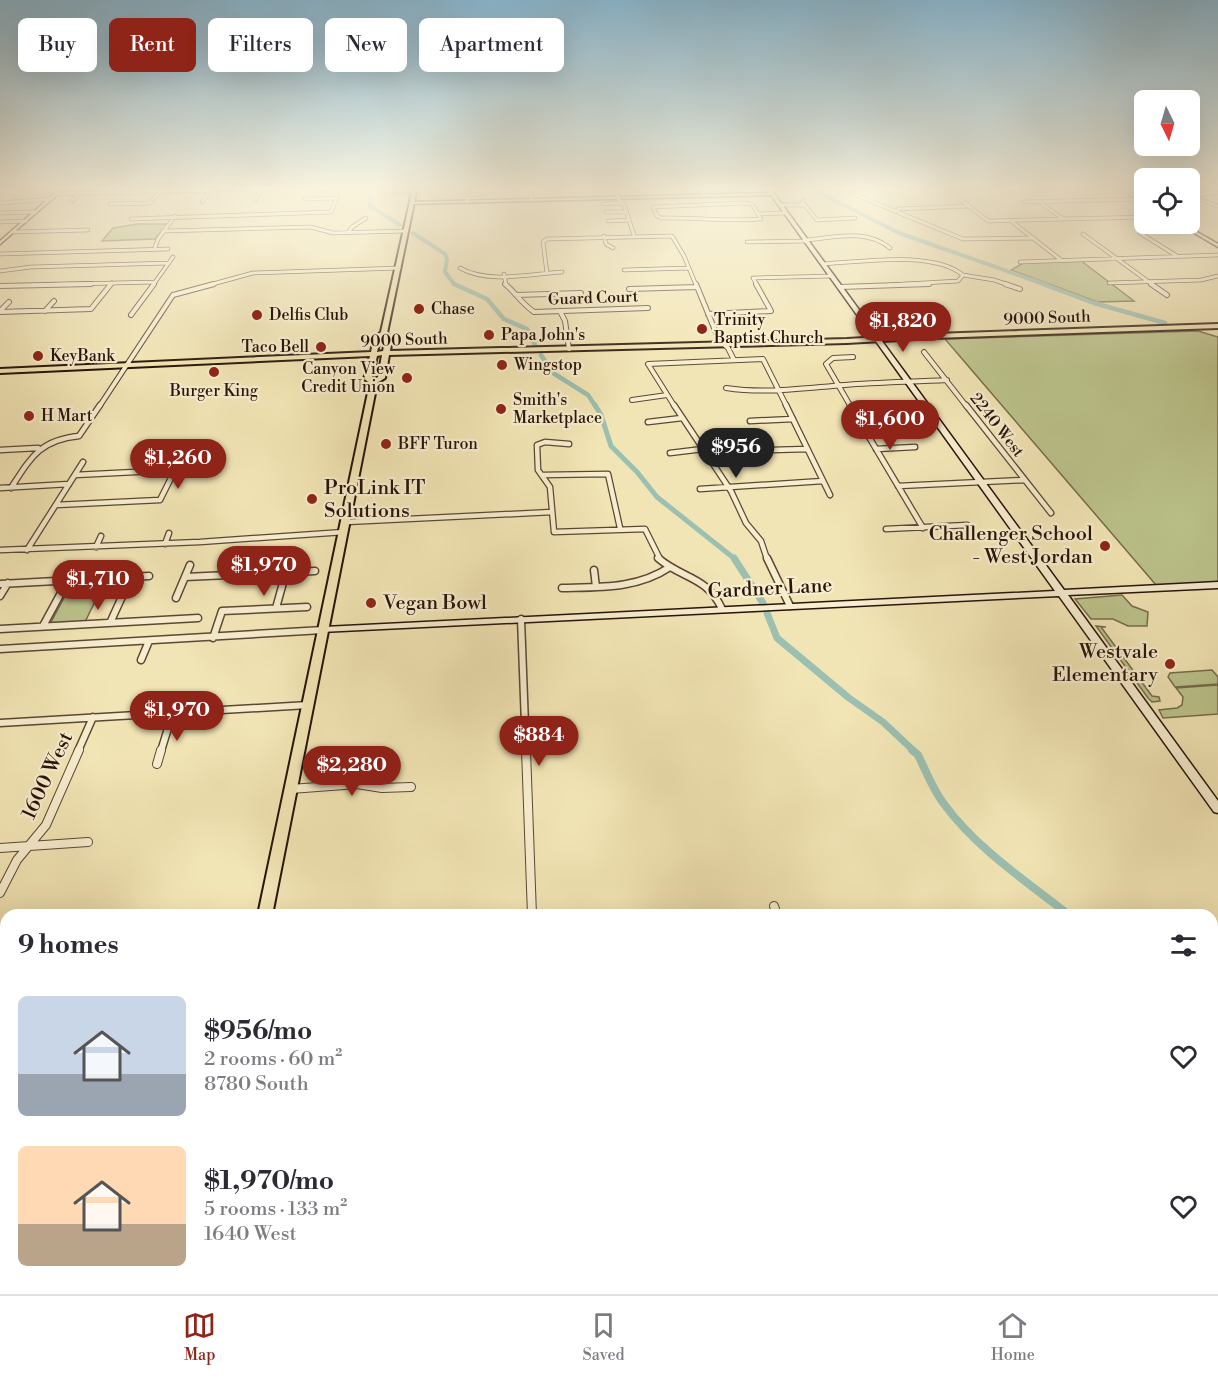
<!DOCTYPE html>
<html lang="en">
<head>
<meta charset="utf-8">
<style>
  :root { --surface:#fff; --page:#f2f2f3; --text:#2b2b33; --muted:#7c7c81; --line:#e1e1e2; --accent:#8f2418 }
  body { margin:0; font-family:"Libre Bodoni",serif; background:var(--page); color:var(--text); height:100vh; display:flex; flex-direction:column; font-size:22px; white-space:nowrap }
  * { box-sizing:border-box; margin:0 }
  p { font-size:20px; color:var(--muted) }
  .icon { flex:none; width:33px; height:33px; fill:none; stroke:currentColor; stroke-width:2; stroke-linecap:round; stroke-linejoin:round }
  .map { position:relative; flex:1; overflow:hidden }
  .side { position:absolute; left:0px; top:909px; width:1218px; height:386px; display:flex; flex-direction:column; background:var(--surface); border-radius:18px 18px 0 0; box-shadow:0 6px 24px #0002 }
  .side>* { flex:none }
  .banner { position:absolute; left:18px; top:18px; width:600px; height:54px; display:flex; gap:12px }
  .needle { width:39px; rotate:175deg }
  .fabs { position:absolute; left:1134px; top:90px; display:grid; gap:12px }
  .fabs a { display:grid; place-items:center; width:66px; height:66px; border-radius:9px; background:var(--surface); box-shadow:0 6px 24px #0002; font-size:30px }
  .price { position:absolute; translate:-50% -51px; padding:0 14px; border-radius:21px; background:var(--accent); color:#fff; font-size:20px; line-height:39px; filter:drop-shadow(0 2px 3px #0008) }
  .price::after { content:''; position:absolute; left:50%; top:36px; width:18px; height:14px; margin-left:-9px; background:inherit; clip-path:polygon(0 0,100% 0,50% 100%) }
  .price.active { background:#222; color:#fff }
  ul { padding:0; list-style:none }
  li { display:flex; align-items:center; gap:18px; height:150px; padding:0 18px }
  li span { display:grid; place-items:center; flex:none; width:168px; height:120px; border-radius:9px; color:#555 }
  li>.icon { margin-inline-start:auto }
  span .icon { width:72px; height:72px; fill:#fffc; stroke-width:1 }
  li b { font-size:26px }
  h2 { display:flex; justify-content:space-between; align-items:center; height:72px; padding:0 18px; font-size:26px }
  .chip { padding:0 21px; border-radius:9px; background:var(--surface); box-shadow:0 6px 24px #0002; font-size:21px; line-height:54px }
  .chip.active { background:var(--accent); color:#fff }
  .menu { display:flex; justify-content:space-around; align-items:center; height:84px; border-top:2px solid var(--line); background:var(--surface); font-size:16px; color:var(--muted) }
  .menu a { display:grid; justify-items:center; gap:3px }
  .menu .active { color:var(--accent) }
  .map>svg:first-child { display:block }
</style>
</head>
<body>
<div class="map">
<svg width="1218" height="1294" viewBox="0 0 1218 1294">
  <rect width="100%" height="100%" fill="#f2e5b5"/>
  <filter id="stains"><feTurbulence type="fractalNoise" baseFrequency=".00333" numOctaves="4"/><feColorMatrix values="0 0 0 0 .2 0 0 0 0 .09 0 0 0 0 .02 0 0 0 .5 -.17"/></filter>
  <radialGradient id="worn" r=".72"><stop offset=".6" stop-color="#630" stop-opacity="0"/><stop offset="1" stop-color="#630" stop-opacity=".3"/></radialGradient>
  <!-- green -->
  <path fill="#bcc48c" stroke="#726c4a" stroke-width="1.5" d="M138,224H168L155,239L102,241L113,228Z
    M1080,260L1134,301L1097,302L1011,270L1025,262Z
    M1198,331L1218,337V582L1156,585L945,339Z
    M105,581L85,622L50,624L72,583Z
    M1122,595L1132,606L1148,612L1147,626H1128L1113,619H1091L1075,599Z
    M1096,626L1106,627H1101L1152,696L1159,697L1160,701L1152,702L1148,698Z
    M1212,670L1218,677V684L1175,687L1168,677L1170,673Z
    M1218,685V714L1163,718L1159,710L1177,708L1182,705L1183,697L1176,688Z"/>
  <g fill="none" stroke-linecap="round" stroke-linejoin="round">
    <!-- canal-far5 -->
    <path stroke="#9bbfb1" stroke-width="4" d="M362,188L370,195V206L400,225
      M810,188L899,233L1047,285
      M413,233L445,254L447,259L445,272L455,285"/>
    <!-- canal-far4 -->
    <path stroke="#9bbfb1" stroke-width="4.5" d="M454,284L487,299L504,319L527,329L535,345
      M1043,284L1094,303L1165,323
      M541,355L553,373L588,395L596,407"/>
    <!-- canal-far3 -->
    <path stroke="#9bbfb1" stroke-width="5" d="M595,405L601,415L611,446L637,472L657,497L735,559"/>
    <!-- canal-far2 -->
    <path stroke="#9bbfb1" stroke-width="7" d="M734,558L763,603
      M767,613L777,638L849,698L883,722L914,751"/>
    <!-- canal-far1 -->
    <path stroke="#9bbfb1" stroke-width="8" d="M912,750L918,755C926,771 933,790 944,804C977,849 1026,881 1069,915"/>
    <!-- canal -->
    <path stroke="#9bbfb1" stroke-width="10" d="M1212,1065L1218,1068"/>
    <defs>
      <path id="street-far5" d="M382,188L387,191H414
        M530,188L532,200
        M573,188V191
        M615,188L619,200L624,205L634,235
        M699,188L704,195
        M839,188L963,239L1034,238
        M885,188L891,191L890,194
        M925,188L928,191
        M56,194L280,188
        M1190,196L1218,206
        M1194,196L1218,192
        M305,199L338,198
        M255,200L263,188
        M804,200L802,202L817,220L855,218
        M961,200L988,221L1144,217
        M72,201L86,188
        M202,202L212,188
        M467,202L469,195L484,194
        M1024,202L1140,199
        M1039,202L1062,218
        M0,203L51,199
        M744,203L752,204L761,219C728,222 695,217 661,218L657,216L653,207Z
        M110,204L150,203L161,191
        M603,204L622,203
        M781,205H804
        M898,209L968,206
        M606,212H626
        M0,213L36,212
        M758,214L786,213
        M131,219L331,212L338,195L331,190L317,188
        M608,221L629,220
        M1011,221L1061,260
        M0,222L26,221
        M163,231L311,227L333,233L406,231
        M12,232L88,230
        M348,233L352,227L366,218
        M1140,233L1177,256
        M1083,234L1153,285
        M604,236L606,244L613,248
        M806,240C834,238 866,228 890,248
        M747,242L807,241
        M154,250L158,239L175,216
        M0,254L168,249
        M1020,262L1218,255
        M823,264C860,262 933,250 963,275
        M460,268C488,284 531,274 562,272
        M624,270L689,268
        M0,271L31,267L169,263
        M547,273L543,242L547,239L672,236L684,256L696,285
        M504,274L506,285
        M963,275L994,280L1009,285
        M1109,283L1201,280L1218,276
        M33,285L155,282
        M110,285L112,283
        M153,285L173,257
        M209,285L253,273L399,268
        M757,285L753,278L832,276
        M889,285L958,281L963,275"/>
      <path id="street-far4" d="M505,284C517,294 520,302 534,312L648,308
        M696,284L719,340L728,348L734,360
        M1005,284L1020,289
        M1151,284L1167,295
        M0,286L91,284
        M840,287L929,284
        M629,289L697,287
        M516,295L581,293
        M0,311L9,302
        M45,311L54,301
        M560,311L565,321L569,349
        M0,312L91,309L111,284
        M708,314L771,311L756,284
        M131,315L154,284
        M924,352L967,407
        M726,388C766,394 805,388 845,385C879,382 913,382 947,380
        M632,400L667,395
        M99,407L173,295L214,284
        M675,407L648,364L763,359L787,407
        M851,407L826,364L833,358L853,357"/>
      <path id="street-far3" d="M674,405L731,491L746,523L761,541L767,559
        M786,405L830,495
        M850,405L923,528
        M966,405L1051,513
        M856,416L893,414
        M750,421L793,419
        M648,422L682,418
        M569,444L545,442L537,445L538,470L550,487L554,532L645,529L660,559
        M876,449L915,447
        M0,450L38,448
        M772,450L807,449
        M670,453L703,449
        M542,475L608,474L620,528
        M898,486L1025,480
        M0,488L69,484
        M11,488C31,457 40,440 79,436L100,405
        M700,489L823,481
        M56,505L160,500L175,470L75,475
        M346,522L552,512
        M886,529L967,525
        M165,544L169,533
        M96,547L101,536
        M0,550L200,542L344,532
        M27,550L83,462"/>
      <path id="street-far2" d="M658,558C682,579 707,576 722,609
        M767,558L790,606
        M594,570L596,587
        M185,577L315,571
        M0,584L149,576
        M562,588C600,587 637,589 670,567
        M0,596L8,583
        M176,598L190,565
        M276,608L286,572
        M521,619L526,751
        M110,623L131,577
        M43,626L68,580
        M0,629L198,618
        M213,638L222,611L307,607
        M0,649L323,630
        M141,660L149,641
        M0,723L308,705
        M78,751L93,717
        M161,751L173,712"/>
      <path id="street-far1" d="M526,750L532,915
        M157,764L161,750
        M291,789L357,784L382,788L411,787
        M0,848L88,842
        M0,893L17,860L46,825L79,750
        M774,906L777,915
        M0,931H6"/>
      <path id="street" d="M0,1035L6,1034
        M1212,1138L1218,1142
        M0,1151L6,1150
        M1212,1189H1218
        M0,1284L6,1283
        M597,1288L598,1294
        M725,1288V1294
        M854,1288L855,1294
        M290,1294L304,1288
        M346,1294L347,1288"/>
      <path id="secondary" d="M61,188H65L0,244V241Z
        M766,188H770L1064,590L1218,582V588L1068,595L1218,801V813L1214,812L1059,596L321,632L320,630L321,628L324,627L1055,591L771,195L412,204L410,203L412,202L769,193Z
        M1119,188H1123L1144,201V203Z
        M1179,224H1183L1218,244V247Z"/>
      <path id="primary" d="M413,188H417L387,333L392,338L390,351L847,339L934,334L1218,324V328L934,338L847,343L389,355L385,378L377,383L272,915H258L370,383L364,379L370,356L0,373V369L371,352L374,338L381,332ZM384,336L386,338L383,351L377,352L380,339ZM382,355L378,377L374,379L372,378L377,356Z
        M179,1288H197L195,1294H177Z"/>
    </defs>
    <!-- street-far5 casing -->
    <use href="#street-far5" stroke="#5a4833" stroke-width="4.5"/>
    <!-- street-far4 casing -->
    <use href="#street-far4" stroke="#5a4833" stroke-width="6"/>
    <!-- street-far3 casing -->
    <use href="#street-far3" stroke="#5a4833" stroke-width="7"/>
    <!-- street-far2 casing -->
    <use href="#street-far2" stroke="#5a4833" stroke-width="9"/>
    <!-- street-far1 casing -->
    <use href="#street-far1" stroke="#5a4833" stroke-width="10"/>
    <!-- street casing -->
    <use href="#street" stroke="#5a4833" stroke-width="13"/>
    <!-- secondary casing -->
    <use href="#secondary" stroke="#281308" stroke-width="3"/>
    <!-- primary casing -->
    <use href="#primary" stroke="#281308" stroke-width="4"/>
    <!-- street-far5 -->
    <use href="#street-far5" stroke="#f7eecf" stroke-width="3"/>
    <!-- street-far4 -->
    <use href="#street-far4" stroke="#f7eecf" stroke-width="4"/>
    <!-- street-far3 -->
    <use href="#street-far3" stroke="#f7eecf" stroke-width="4.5"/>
    <!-- street-far2 -->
    <use href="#street-far2" stroke="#f7eecf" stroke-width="6"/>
    <!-- street-far1 -->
    <use href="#street-far1" stroke="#f7eecf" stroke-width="8"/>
    <!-- street -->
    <use href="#street" stroke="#f7eecf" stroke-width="10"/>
    <!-- secondary -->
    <use href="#secondary" fill="#f7eecf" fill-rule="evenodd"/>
    <!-- primary -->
    <use href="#primary" fill="#f2e5b5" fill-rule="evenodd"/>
  </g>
  <!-- sky -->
  <linearGradient id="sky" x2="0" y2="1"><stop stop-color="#89b8d2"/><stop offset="0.51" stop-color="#f9f3de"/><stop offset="1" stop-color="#f9f3de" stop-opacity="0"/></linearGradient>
  <rect width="1218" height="369" fill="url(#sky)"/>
  <!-- markers -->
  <g fill="#8f2418" stroke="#f7eecf" stroke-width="2">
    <circle cx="419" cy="309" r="6"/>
    <circle cx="257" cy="315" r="6"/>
    <circle cx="702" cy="329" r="6"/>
    <circle cx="489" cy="335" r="6"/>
    <circle cx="321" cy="347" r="6"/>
    <circle cx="38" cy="356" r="6"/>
    <circle cx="502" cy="365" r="6"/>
    <circle cx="214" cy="372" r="6"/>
    <circle cx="407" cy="378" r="6"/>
    <circle cx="501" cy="409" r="6"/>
    <circle cx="29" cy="416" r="6"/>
    <circle cx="386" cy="444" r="6"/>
    <circle cx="312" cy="499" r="6"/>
    <circle cx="1105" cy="546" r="6"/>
    <circle cx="371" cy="603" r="6"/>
    <circle cx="1170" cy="664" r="6"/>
  </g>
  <g text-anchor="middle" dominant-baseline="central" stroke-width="4.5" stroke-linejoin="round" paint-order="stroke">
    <!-- far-street labels -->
    <g font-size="16" fill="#281308" stroke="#f7eecf">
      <text transform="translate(593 298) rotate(-2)">Guard Court</text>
      <text transform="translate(1047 318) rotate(-2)">9000 South</text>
      <text transform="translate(404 340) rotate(-2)">9000 South</text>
      <text transform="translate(997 425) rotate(52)">2240 West</text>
    </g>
    <!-- far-poi labels -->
    <g font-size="16" fill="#281308" stroke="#f7eecf" text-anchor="start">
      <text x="431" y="309">Chase</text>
      <text x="269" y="315">Delfis Club</text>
      <text x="714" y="320">Trinity<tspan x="714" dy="18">Baptist Church</tspan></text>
      <text x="501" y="335">Papa John's</text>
      <text x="309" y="347" text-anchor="end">Taco Bell</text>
      <text x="50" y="356">KeyBank</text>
      <text x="514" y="365">Wingstop</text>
      <text x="395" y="369" text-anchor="end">Canyon View<tspan x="395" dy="18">Credit Union</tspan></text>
      <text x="214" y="391" text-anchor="middle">Burger King</text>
      <text x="513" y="400">Smith's<tspan x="513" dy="18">Marketplace</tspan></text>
      <text x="41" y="416">H Mart</text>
      <text x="398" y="444">BFF Turon</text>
    </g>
    <!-- poi labels -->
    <g font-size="20" fill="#281308" stroke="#f7eecf" text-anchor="start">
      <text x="324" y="488">ProLink IT<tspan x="324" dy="23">Solutions</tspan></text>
      <text x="1093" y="534" text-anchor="end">Challenger School<tspan x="1093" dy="23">- West Jordan</tspan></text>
      <text x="383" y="603">Vegan Bowl</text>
      <text x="1158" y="652" text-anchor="end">Westvale<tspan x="1158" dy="23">Elementary</tspan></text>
    </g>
    <!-- street labels -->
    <g font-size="20" fill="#281308" stroke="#f7eecf">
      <text transform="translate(770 589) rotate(-3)">Gardner Lane</text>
      <text transform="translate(48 776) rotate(-65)">1600 West</text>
    </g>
  </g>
  <rect width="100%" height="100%" filter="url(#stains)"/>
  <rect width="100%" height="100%" fill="url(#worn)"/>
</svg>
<div class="fabs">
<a><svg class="needle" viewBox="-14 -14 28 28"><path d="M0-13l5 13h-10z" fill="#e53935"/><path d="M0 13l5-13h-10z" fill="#7c7c81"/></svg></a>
<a><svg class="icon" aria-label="locate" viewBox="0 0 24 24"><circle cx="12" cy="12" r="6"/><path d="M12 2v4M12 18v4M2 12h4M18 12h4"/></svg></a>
</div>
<b class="price" style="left:903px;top:353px">$1,820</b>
<b class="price" style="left:890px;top:451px">$1,600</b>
<b class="price active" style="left:736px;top:479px">$956</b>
<b class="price" style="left:178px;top:490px">$1,260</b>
<b class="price" style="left:264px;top:597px">$1,970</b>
<b class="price" style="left:98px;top:611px">$1,710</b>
<b class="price" style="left:177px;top:742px">$1,970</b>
<b class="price" style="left:539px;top:767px">$884</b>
<b class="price" style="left:352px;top:797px">$2,280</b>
<div class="banner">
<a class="chip">Buy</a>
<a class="chip active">Rent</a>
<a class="chip">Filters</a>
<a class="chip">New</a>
<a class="chip">Apartment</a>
</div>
<section class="side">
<h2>9 homes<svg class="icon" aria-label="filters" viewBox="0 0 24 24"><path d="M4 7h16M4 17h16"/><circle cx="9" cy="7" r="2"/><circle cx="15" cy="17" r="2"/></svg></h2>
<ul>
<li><span style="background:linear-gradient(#c9d6e8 65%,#9aa5b1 0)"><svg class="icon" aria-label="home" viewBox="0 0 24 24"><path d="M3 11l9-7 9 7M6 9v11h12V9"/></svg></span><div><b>$956/mo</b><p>2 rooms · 60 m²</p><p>8780 South</p></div><svg class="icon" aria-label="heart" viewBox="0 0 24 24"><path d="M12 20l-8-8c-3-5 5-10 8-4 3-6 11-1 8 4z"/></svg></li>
<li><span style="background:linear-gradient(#ffd9b3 65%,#b9a48a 0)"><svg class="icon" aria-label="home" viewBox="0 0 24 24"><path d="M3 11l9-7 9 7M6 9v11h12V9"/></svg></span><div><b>$1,970/mo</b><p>5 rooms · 133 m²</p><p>1640 West</p></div><svg class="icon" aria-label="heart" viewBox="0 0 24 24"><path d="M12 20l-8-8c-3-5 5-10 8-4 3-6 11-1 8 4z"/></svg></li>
</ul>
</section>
</div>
<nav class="menu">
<a class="active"><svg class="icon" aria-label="map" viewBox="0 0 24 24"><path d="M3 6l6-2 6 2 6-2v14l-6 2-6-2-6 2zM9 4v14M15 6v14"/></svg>Map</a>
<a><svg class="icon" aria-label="saved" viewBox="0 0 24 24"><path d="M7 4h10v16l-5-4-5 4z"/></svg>Saved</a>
<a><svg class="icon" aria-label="home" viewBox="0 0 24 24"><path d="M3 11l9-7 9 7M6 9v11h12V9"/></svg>Home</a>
</nav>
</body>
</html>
